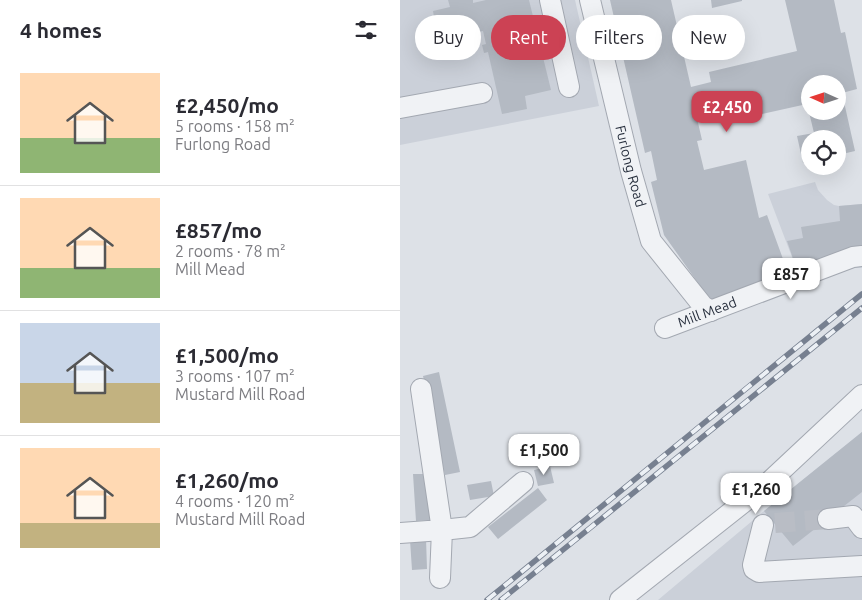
<!DOCTYPE html>
<html lang="en">
<head>
<meta charset="utf-8">
<style>
  :root { --surface:#fff; --page:#f2f2f3; --text:#2b2b33; --muted:#7c7c81; --line:#e1e1e2; --accent:#cc4254 }
  body { margin:0; font-family:Ubuntu,sans-serif; background:var(--page); color:var(--text); height:100vh; display:flex; flex-direction:column; font-size:19px; white-space:nowrap }
  * { box-sizing:border-box; margin:0 }
  p { font-size:16px; color:var(--muted) }
  .icon { flex:none; width:28px; height:28px; fill:none; stroke:currentColor; stroke-width:2; stroke-linecap:round; stroke-linejoin:round }
  .map { position:relative; flex:1; overflow:hidden }
  .panel { display:flex; flex-direction:column; background:var(--surface); width:400px }
  .panel>* { flex:none }
  .banner { position:absolute; left:15px; top:15px; width:371px; height:45px; display:flex; gap:10px }
  .needle { width:32px; rotate:273deg }
  .controls { position:absolute; left:401px; top:75px; display:grid; gap:10px }
  .controls a { display:grid; place-items:center; width:45px; height:45px; border-radius:50%; background:var(--surface); box-shadow:0 5px 20px #0002; font-size:25px }
  .price { position:absolute; translate:-50% -42px; padding:0 11px; border-radius:10px; background:#fff; color:#222; font-size:16px; line-height:32px; filter:drop-shadow(0 1px 2px #0008) }
  .price::after { content:''; position:absolute; left:50%; top:30px; width:15px; height:11px; margin-left:-8px; background:inherit; clip-path:polygon(0 0,100% 0,50% 100%) }
  .price.on { background:var(--accent); color:#fff }
  ul { padding:0; list-style:none }
  li { display:flex; align-items:center; gap:15px; height:125px; padding:0 20px }
  li+li { border-top:1px solid var(--line) }
  li span { display:grid; place-items:center; flex:none; width:140px; height:100px; border-radius:0px; color:#555 }
  li>.icon { margin-inline-start:auto }
  span .icon { width:60px; height:60px; fill:#fffc; stroke-width:1 }
  li b { font-size:21px }
  h2 { display:flex; justify-content:space-between; align-items:center; height:60px; padding:0 20px; font-size:21px }
  .chip { padding:0 18px; border-radius:22px; background:var(--surface); box-shadow:0 5px 20px #0002; font-size:18px; line-height:45px }
  .chip.on { background:var(--accent); color:#fff }
  main { display:flex; flex:1; min-height:0 }
  .map>svg:first-child { display:block }
</style>
</head>
<body>
<main>
<section class="panel">
<h2>4 homes<svg class="icon" aria-label="filters" viewBox="0 0 24 24"><path d="M4 7h16M4 17h16"/><circle cx="9" cy="7" r="2"/><circle cx="15" cy="17" r="2"/></svg></h2>
<ul>
<li><span style="background:linear-gradient(#ffd9b3 65%,#8fb573 0)"><svg class="icon" aria-label="home" viewBox="0 0 24 24"><path d="M3 11l9-7 9 7M6 9v11h12V9"/></svg></span><div><b>£2,450/mo</b><p>5 rooms · 158 m²</p><p>Furlong Road</p></div></li>
<li><span style="background:linear-gradient(#ffd9b3 70%,#8fb573 0)"><svg class="icon" aria-label="home" viewBox="0 0 24 24"><path d="M3 11l9-7 9 7M6 9v11h12V9"/></svg></span><div><b>£857/mo</b><p>2 rooms · 78 m²</p><p>Mill Mead</p></div></li>
<li><span style="background:linear-gradient(#c9d6e8 60%,#c2b280 0)"><svg class="icon" aria-label="home" viewBox="0 0 24 24"><path d="M3 11l9-7 9 7M6 9v11h12V9"/></svg></span><div><b>£1,500/mo</b><p>3 rooms · 107 m²</p><p>Mustard Mill Road</p></div></li>
<li><span style="background:linear-gradient(#ffd9b3 75%,#c2b280 0)"><svg class="icon" aria-label="home" viewBox="0 0 24 24"><path d="M3 11l9-7 9 7M6 9v11h12V9"/></svg></span><div><b>£1,260/mo</b><p>4 rooms · 120 m²</p><p>Mustard Mill Road</p></div></li>
</ul>
</section>
<div class="map">
<svg width="462" height="600" viewBox="0 0 462 600">
  <rect width="100%" height="100%" fill="#dde1e7"/>
  <!-- built -->
  <path fill="#cbd0d9" d="M0,0H175L199,106L0,145Z
    M415,182L418,190L427,200L434,205L439,206L462,204V268H441L403,286L368,194Z
    M462,432V600H258L364,511Z"/>
  <!-- building -->
  <path fill="#b4bac3" fill-rule="evenodd" d="M48,0H73V3L86,0H129L151,90L125,96L127,109L102,114L88,52L84,53L82,45L86,44L83,31L38,40L33,11L50,7Z
    M210,0H271L291,87L311,82L309,72L397,51L385,0H434L441,33L445,32L457,89L442,93L455,151L438,155V139H410V161L403,163L397,136L414,133L407,104L322,123L319,110L296,114L302,140L297,141L304,170L346,160L359,218L367,215L387,270L366,278L368,284L313,304L264,235L251,182L257,180L251,151L245,153ZM410,84H438V111H410Z
    M311,0H342V1L312,8Z
    M462,204V250L398,273L387,241L403,238L401,227L440,221L439,206Z
    M39,372L60,472L45,475L23,376Z
    M462,432V492L393,546L364,511Z
    M150,466L154,483L138,486L134,470Z
    M13,474H28L31,520L16,521Z
    M91,481L94,496L70,500L67,485Z
    M138,488L147,500L98,539L88,527Z
    M26,538L27,569L12,570L10,540Z"/>
  <g fill="none" stroke-linecap="round" stroke-linejoin="round">
    <!-- minor-tunnel -->
    <path stroke="#b9bdc5" stroke-width="20" stroke-dasharray="20 10" stroke-linecap="butt" d="M375,523L428,519"/>
    <defs>
      <g id="minor">
        <path d="M150,0L169,87"/>
        <path id="s1" d="M190,0L231,171L251,241L303,306L311,311"/>
        <path d="M0,108L82,93"/>
        <path id="s2" d="M265,328L453,257L462,256"/>
        <path d="M428,519L453,516L462,528"/>
        <path d="M363,525L353,565L354,569L359,572L462,566"/>
        <path d="M0,533L42,530L21,389"/>
        <path d="M40,578L42,530L70,527L123,482"/>
        <path d="M220,600L368,483L462,395"/>
      </g>
    </defs>
    <!-- minor casing -->
    <use href="#minor" stroke="#a3a8b1" stroke-width="22"/>
    <!-- minor -->
    <use href="#minor" stroke="#f0f2f5" stroke-width="20"/>
    <defs>
      <path id="rail" d="M87,600L462,294
        M101,600L462,308"/>
    </defs>
    <!-- rail casing -->
    <use href="#rail" stroke="#778090" stroke-width="5.5"/>
    <!-- rail -->
    <use href="#rail" stroke="#ecf0f5" stroke-width="4" stroke-dasharray="11" stroke-linecap="butt"/>
  </g>
  <g text-anchor="middle" dominant-baseline="central" stroke-width="5" stroke-linejoin="round" paint-order="stroke">
    <!-- street labels -->
    <g font-size="14" fill="#272f3d" stroke="#ecf0f5">
      <text stroke="none"><textPath href="#s1" startOffset="171">Furlong Road</textPath></text>
      <text stroke="none"><textPath href="#s2" startOffset="45">Mill Mead</textPath></text>
    </g>
  </g>
</svg>
<div class="controls">
<a><svg class="needle" viewBox="-14 -14 28 28"><path d="M0-13l5 13h-10z" fill="#e53935"/><path d="M0 13l5-13h-10z" fill="#7c7c81"/></svg></a>
<a><svg class="icon" aria-label="locate" viewBox="0 0 24 24"><circle cx="12" cy="12" r="6"/><path d="M12 2v4M12 18v4M2 12h4M18 12h4"/></svg></a>
</div>
<b class="price on" style="left:327px;top:133px">£2,450</b>
<b class="price" style="left:391px;top:300px">£857</b>
<b class="price" style="left:144px;top:476px">£1,500</b>
<b class="price" style="left:356px;top:515px">£1,260</b>
<div class="banner">
<a class="chip">Buy</a>
<a class="chip on">Rent</a>
<a class="chip">Filters</a>
<a class="chip">New</a>
</div>
</div>
</main>
</body>
</html>
